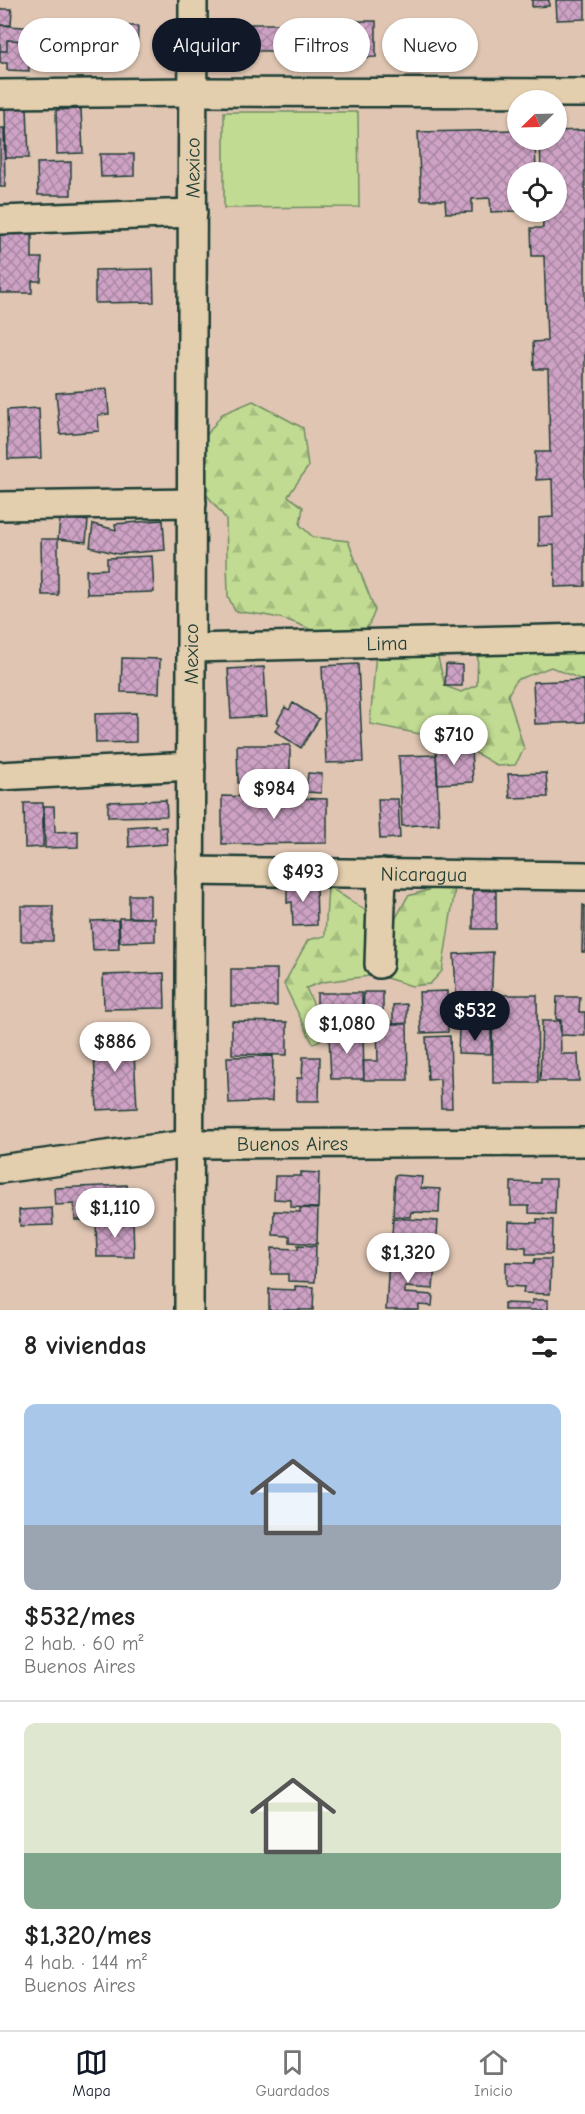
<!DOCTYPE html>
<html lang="es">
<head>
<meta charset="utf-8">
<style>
  :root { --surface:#fff; --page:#f6f6f6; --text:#222; --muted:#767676; --line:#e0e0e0; --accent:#111827 }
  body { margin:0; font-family:"Comic Neue",sans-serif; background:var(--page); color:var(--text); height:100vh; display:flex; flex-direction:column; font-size:22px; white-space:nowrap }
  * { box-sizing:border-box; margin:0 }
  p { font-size:20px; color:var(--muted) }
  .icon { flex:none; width:33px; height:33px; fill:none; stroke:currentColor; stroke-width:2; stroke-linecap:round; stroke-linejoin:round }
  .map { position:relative; height:1310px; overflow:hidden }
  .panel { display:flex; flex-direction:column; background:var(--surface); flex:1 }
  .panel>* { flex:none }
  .hud { position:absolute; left:18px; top:18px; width:549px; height:54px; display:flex; gap:12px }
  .needle { width:39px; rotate:247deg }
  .fabs { position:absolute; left:507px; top:90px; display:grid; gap:12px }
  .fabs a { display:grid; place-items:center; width:60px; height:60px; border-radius:50%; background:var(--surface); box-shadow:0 2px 4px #0004; font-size:30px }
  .price { position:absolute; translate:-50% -51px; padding:0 14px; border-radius:21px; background:#fff; color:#222; font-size:20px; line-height:39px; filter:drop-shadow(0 2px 3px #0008) }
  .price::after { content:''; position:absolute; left:50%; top:36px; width:18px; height:14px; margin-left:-9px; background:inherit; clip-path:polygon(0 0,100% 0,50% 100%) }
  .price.current { background:var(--accent); color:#fff }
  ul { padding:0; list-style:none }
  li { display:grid; align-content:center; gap:12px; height:318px; padding:0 24px }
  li+li { border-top:2px solid var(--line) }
  li span { display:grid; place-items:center; height:186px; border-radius:12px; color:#555 }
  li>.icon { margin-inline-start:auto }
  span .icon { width:108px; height:108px; fill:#fffc; stroke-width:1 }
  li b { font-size:26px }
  h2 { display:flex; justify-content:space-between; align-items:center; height:72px; padding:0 24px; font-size:26px }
  .chip { padding:0 21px; border-radius:27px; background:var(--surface); box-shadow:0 2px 4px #0004; font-size:21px; line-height:54px }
  .chip.current { background:var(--accent); color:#fff }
  .menu { display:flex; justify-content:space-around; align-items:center; height:84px; border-top:2px solid var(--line); background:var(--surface); font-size:16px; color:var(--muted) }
  .menu a { display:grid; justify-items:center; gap:3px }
  .menu .current { color:var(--accent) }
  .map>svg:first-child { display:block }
</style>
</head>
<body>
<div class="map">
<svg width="585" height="1310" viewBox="0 0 585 1310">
  <defs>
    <pattern id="forest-firs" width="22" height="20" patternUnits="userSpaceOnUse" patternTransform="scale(1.5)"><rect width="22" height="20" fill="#c1db92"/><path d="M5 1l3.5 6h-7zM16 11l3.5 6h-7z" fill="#a5bd7e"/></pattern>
    <pattern id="building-cross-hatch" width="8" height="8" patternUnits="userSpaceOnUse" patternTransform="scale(1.5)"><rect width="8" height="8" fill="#cea2c5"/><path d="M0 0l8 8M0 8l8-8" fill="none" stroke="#a785a1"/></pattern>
  </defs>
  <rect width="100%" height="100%" fill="#dfc5b2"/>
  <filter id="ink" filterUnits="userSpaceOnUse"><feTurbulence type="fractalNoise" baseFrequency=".0167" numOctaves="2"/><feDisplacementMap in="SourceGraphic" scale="12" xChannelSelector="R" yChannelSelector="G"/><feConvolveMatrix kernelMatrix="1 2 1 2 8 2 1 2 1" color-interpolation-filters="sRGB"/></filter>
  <g filter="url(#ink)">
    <!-- forest -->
    <path fill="url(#forest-firs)" stroke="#708c63" stroke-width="1.5" d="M253,401L303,428L308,467L288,496L303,507L300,525L313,537L348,541L375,610C357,664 326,633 290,621C273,615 253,614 235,611L228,596L226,519L195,480L201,443L222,414Z
      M585,640V681L551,667L516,680L508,695L524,749L515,765L498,766L455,741L370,724L376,652L435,646L445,686L461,692L477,685L478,651Z
      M456,882L442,971L430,984L412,986L377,975L323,982L306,988L317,1012L330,1025L329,1035L313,1044L284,984L308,940L325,936L328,886L391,927L408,896Z"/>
    <!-- pitch -->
    <path fill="#c1db92" stroke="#708c63" stroke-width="1.5" d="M224,112H358L359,207L224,208Z"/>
    <!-- building -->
    <path fill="url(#building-cross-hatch)" stroke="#1f3d34" stroke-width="1.5" d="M532,0H549V6L532,7Z
      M556,0H585V19L557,20Z
      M0,9H12L11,25H0Z
      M348,21H376V57L348,58Z
      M251,24H282V51H251Z
      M0,25L33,28V41L7,40V51H0Z
      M282,25L293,27L291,43L282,42Z
      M114,26H138L137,52L113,51Z
      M7,40L29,41V71L7,70V63H0V51H7Z
      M5,107H27L29,158H6Z
      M81,109L83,153L57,154L56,110Z
      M0,128H4L5,187H0Z
      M518,130V140H535L536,172H518L517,211L491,212L490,198L472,199V212L446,213L445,200H421L418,132Z
      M585,130V586L555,587L554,545L539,546V518L553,517L552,479L536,480L535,452H550L548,369H534L533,342L547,341L544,256H532L531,228H543L542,212H556V172H541L540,140H556V131Z
      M100,154H134V176L101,177Z
      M71,162V195H38L37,163Z
      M0,224H32V258H42L41,281H32V293H0Z
      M153,269L154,302L95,303V270Z
      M107,389L109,414L98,415L99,431L60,434L56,393Z
      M39,408L41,458L8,459L7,410Z
      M60,518L88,521L86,542L58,539Z
      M163,520L165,550L118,554L90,547L93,524L116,530L115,524Z
      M41,539H58V595H42Z
      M152,556L154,592L87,594L86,570L107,569V558Z
      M122,658L160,659L159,693L121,692Z
      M358,664L363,762L326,763L322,666Z
      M446,664L462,665V686H445Z
      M264,667L267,716L231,718L228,669Z
      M584,680L585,722L535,724L533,682Z
      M293,703L319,719L301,748L275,731L280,724L277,722L285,707L289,710Z
      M136,713V742L96,743L95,714Z
      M237,745H290V782L238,783Z
      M471,749L473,782L438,784L436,750Z
      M436,755L439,824L402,826L399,756Z
      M308,773L322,774L321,793L306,792Z
      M546,773L548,797L510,798L508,774Z
      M222,796L327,799V843L222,844Z
      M378,799H398L400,838L380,839Z
      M166,800L167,816L108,817V802Z
      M24,803H43V847L25,848Z
      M44,806H54L55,832L78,831V847L45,848Z
      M155,825V828L166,827L167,844L129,847L128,827Z
      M292,881H316L317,925L293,926L292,902L287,903V887H292Z
      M473,890L496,891V929H473Z
      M129,895H150V918L129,917Z
      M583,905L585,906V952H582Z
      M21,906H53V941H21Z
      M119,918H155V941L120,942Z
      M118,920L119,949L93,950L91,921Z
      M493,952L491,1011L457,1012L454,954Z
      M231,969H277V1006H231Z
      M164,973L165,1008L104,1009L103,975Z
      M447,991L448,1032L421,1033L419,992Z
      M364,992H383V1010L363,1009Z
      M317,993H362V1012H317Z
      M492,995H537L538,1083H493Z
      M557,997H580L579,1012H585V1036L561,1035V1020L556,1019Z
      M407,1004V1023L393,1024V1005Z
      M232,1021L287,1022V1055L232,1054Z
      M542,1021H560L561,1054H578L579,1081H540Z
      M377,1024H407L408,1080H364L363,1061H378Z
      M363,1029L364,1079H331L329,1035H347V1030Z
      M459,1029L491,1030V1054L458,1053Z
      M133,1036L137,1108L97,1110L93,1038Z
      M450,1036L452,1108H441L440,1079L428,1080L426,1037Z
      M273,1056L272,1101L229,1103L227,1057Z
      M303,1057H320L319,1101H297V1078H302Z
      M301,1172L319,1173L318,1208L291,1207V1200L274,1199L275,1176H301Z
      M395,1175L422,1177L421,1188L440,1189L439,1213L411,1212L410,1217L393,1216Z
      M540,1179H556L555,1214L529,1213V1206H511V1182L540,1183Z
      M127,1185L129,1220H75L74,1204L55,1205L54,1188Z
      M52,1208L53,1225L20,1226L19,1210Z
      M300,1208L318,1209L317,1244L290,1242V1236L273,1235L274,1211L300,1212Z
      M393,1218L438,1221L436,1250L407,1248V1254L391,1253Z
      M537,1219L553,1220L552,1254H526V1247L508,1246L509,1222L537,1223Z
      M133,1220L134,1257H97L96,1221Z
      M298,1245L316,1246L315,1282L288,1281V1274H271L272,1248L298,1249Z
      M389,1257L417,1259V1264L435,1265L433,1289L405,1287V1293L433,1295L432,1306L419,1305V1310H386Z
      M535,1259H551L550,1294L523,1293L524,1287L506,1286V1262L534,1263Z
      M295,1286L314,1287L313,1310H269V1289L295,1290Z
      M532,1300H548V1310H504V1303L532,1304Z"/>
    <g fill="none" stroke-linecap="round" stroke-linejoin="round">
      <defs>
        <g id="minor">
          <path d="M0,94L193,92L585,93"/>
          <path d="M0,220L193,213"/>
          <path d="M0,506L192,503"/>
          <path id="s1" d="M191,648L585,638"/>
          <path d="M0,776L191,766"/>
          <path id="s2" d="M190,871L585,876"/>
          <path d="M379,964L382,873"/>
          <path id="s3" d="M0,1169L189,1144L585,1142"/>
          <path id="s4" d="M189,1310L193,0"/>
        </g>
      </defs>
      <!-- minor casing -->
      <use href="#minor" stroke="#1f3d34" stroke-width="32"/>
      <!-- minor -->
      <use href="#minor" stroke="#e3cead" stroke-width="27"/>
    </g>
  </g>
  <g text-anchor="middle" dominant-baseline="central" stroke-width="5" stroke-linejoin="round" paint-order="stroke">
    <!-- street labels -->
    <g font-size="20" fill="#1f3d34" stroke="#e3cead">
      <text stroke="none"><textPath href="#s4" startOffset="1142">Mexico</textPath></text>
      <text stroke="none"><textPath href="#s1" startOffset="196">Lima</textPath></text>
      <text stroke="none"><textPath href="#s4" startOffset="656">Mexico</textPath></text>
      <text stroke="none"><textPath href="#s2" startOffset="234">Nicaragua</textPath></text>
      <text stroke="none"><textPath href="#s3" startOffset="294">Buenos Aires</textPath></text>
    </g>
  </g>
</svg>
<div class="fabs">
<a><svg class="needle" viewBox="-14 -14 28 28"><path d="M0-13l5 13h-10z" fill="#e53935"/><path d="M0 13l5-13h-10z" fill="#767676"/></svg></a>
<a><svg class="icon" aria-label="locate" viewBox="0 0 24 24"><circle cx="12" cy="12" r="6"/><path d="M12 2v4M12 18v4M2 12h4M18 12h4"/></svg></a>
</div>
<b class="price" style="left:454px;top:766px">$710</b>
<b class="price" style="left:274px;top:820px">$984</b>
<b class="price" style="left:303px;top:903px">$493</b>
<b class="price current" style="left:475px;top:1042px">$532</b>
<b class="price" style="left:347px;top:1055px">$1,080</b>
<b class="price" style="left:115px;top:1073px">$886</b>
<b class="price" style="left:115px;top:1239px">$1,110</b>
<b class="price" style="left:408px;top:1284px">$1,320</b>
<div class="hud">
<a class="chip">Comprar</a>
<a class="chip current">Alquilar</a>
<a class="chip">Filtros</a>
<a class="chip">Nuevo</a>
</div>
</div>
<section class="panel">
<h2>8 viviendas<svg class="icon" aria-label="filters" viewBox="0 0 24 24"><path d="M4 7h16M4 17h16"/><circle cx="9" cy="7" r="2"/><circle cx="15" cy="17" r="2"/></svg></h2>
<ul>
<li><span style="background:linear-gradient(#a9c7e8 65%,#9aa5b1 0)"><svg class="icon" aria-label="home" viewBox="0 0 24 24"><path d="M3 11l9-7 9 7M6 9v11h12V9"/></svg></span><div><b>$532/mes</b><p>2 hab. · 60 m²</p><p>Buenos Aires</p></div></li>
<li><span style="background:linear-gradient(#dfe7d0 70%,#7fa58c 0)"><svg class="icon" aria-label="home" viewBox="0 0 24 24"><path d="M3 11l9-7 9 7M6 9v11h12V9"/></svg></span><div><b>$1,320/mes</b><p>4 hab. · 144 m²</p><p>Buenos Aires</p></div></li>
</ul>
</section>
<nav class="menu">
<a class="current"><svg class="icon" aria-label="map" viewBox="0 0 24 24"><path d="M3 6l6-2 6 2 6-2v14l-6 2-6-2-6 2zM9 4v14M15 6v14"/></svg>Mapa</a>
<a><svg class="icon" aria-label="saved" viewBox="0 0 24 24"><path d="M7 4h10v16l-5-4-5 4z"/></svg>Guardados</a>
<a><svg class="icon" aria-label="home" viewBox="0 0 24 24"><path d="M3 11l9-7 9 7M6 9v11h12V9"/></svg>Inicio</a>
</nav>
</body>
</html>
